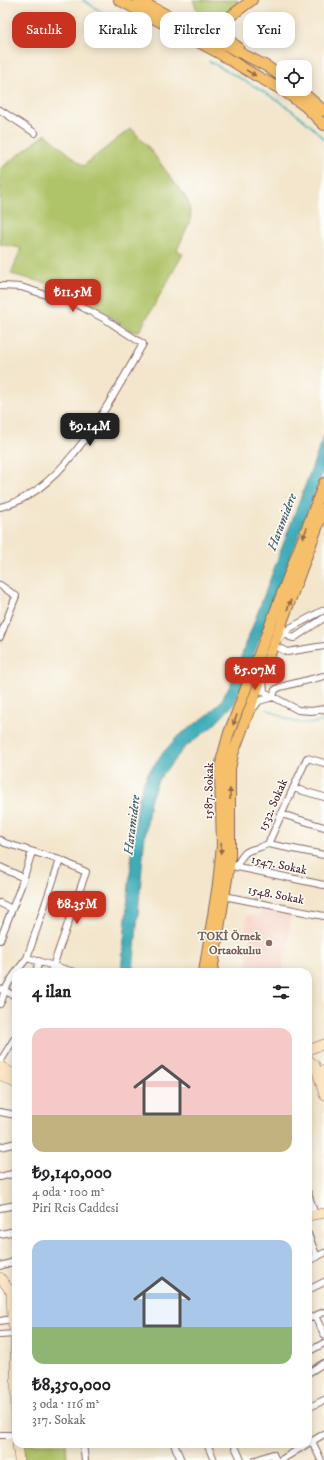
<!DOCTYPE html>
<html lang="tr">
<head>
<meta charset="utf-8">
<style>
  :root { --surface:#fff; --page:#f2f2f2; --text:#202124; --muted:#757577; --accent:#c8321e }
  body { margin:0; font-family:"IM FELL DW Pica",serif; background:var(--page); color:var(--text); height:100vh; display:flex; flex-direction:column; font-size:15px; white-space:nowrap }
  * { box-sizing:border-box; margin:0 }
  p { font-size:13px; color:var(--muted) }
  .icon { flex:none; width:22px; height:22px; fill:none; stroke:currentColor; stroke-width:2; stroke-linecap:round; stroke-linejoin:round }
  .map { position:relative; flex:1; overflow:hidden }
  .side { position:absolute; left:12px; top:968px; width:300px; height:480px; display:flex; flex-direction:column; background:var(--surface); border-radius:12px; box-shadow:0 2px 10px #0003 }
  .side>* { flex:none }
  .banner { position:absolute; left:12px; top:12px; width:300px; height:36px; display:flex; gap:8px }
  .controls { position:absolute; left:276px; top:60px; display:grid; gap:8px }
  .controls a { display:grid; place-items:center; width:36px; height:36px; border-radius:8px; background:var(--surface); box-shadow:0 2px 10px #0003; font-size:20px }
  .price { position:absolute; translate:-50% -34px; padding:0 9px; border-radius:8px; background:var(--accent); color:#fff; font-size:13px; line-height:26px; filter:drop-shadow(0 1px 2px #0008) }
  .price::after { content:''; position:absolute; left:50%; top:24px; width:12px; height:9px; margin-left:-6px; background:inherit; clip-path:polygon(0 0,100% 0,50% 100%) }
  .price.current { background:#222; color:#fff }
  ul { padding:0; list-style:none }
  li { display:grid; align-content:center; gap:8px; height:212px; padding:0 20px }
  li span { display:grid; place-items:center; height:124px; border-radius:12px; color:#555 }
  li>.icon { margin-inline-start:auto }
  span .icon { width:72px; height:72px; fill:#fffc; stroke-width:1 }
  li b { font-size:17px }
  h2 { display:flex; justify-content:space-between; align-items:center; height:48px; padding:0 20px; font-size:17px }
  .chip { padding:0 14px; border-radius:12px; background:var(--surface); box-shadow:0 2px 10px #0003; font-size:14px; line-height:36px }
  .chip.current { background:var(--accent); color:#fff }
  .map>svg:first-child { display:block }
</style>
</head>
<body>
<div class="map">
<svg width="324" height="1460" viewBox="0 0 324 1460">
  <rect width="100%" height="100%" fill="#fdfcf7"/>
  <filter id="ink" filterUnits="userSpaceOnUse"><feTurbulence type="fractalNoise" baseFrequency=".025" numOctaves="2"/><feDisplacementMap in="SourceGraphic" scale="8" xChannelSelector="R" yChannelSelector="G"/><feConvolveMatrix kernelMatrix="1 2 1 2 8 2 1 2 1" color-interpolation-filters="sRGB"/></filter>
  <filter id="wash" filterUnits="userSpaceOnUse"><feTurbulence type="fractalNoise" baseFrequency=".012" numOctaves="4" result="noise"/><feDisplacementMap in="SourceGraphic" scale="16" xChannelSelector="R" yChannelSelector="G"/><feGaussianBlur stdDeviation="0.9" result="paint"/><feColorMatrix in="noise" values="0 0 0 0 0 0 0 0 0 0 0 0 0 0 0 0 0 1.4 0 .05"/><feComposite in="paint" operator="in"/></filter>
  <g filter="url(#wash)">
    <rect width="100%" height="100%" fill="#f3e6cc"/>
    <!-- built -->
    <path fill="#f6d1c5" d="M267,907L291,911L288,951H285L282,972L247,968L250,936L245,935L247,915L258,916L263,908Z"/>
    <!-- green -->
    <path fill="#afc367" stroke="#7c7149" d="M193,0H238C231,15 216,22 200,18Z
      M131,128L150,149L188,201L191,219L177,250L183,254L140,330L136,332L132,331L72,290L11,274L21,248L0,244V169L46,134L83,166Z
      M21,1444H66L67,1460H23Z"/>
    <!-- water -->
    <path fill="#3dadb9" stroke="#446672" d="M324,435V469L238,696L233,705L213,726L185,747L158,780L150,801L144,844L133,972H121L134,831L138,802L143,784L148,773L162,754L177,737L209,714L221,701L231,684Z"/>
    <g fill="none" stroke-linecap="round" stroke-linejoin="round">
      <!-- stream -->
      <path stroke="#3dadb9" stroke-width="1.5" d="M83,0L133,32
        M209,61C250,84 292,104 324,139
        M267,709C289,720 300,728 324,721"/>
    </g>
  </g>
  <g filter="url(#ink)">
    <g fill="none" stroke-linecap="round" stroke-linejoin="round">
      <defs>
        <path id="street" d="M0,110L35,133
          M0,286L21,287L78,305L105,319L143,344C112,397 64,494 0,507
          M0,585L16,596L0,637
          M284,629L290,637L294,638L324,618
          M277,641L290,628L324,610
          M273,645L287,652L324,646
          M263,680L264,692L298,710L311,711L324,709
          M273,697L275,690L280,687L324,676
          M253,709L259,701L273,697
          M293,788L324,797
          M281,814L324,827
          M0,840L5,843L60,860L86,872L51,972
          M268,844L324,855
          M233,866L324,885
          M0,867L24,878
          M236,867C247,845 249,853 268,844L307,758L324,763
          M224,896L324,916
          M0,903L12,909
          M0,940L21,886L32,852
          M27,958L60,860
          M36,972L39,961
          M0,989L16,996
          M0,1004C3,999 3,995 5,990C11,978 19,968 27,958L74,972
          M0,1062L16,1036
          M0,1112L16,1115
          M0,1147L16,1143
          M0,1177L16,1173
          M308,1193L315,1215
          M0,1208L16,1205
          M0,1234L16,1231
          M308,1234L317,1257
          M308,1261L324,1253
          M0,1266L16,1261
          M308,1290L324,1282
          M315,1316L324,1334
          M308,1319L324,1312
          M0,1321L12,1319
          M0,1335L15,1334
          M308,1352L324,1343
          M308,1373L324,1363
          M308,1408L324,1400
          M0,1435H16
          M312,1441L321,1460
          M309,1443L324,1434
          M83,1444L85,1460
          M174,1444L181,1460
          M207,1444L214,1460
          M234,1444L241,1460
          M256,1460L273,1454L276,1460
          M281,1460L307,1444"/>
        <path id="secondary" d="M308,1050L324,1044
          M308,1059L315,1065L324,1095
          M0,1066L16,1075
          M0,1075L16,1084
          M323,1084L324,1069
          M308,1216L324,1213
          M0,1277L11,1292L12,1319L15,1334L16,1431
          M17,1444L19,1460"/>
        <path id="primary" d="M119,0L217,52L253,74L284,91L306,107L324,125
          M138,0L268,67L283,78
          M228,20C225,31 226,40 238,47
          M190,23C208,27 211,26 226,19
          M207,41L211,40L228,18L252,0
          M299,89L324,111
          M204,972L218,884L222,845L220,771L222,758L229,733L324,483
          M212,972L230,860V769L233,754L324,509"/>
      </defs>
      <!-- street casing -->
      <use href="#street" stroke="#856563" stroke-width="8"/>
      <!-- secondary casing -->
      <use href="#secondary" stroke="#856563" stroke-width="10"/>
      <!-- primary casing -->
      <use href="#primary" stroke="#856563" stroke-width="12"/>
      <!-- street -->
      <use href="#street" stroke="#fff" stroke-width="6"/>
      <!-- secondary -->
      <use href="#secondary" stroke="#fbe6c4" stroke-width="9"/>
      <!-- primary -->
      <use href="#primary" stroke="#f6c06b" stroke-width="10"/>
    </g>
    <!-- one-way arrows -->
    <defs><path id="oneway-solid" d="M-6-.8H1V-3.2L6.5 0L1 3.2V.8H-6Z"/></defs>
    <g fill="#976748">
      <use href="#oneway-solid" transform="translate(251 73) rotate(31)"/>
      <use href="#oneway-solid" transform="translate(305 533) rotate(111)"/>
      <use href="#oneway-solid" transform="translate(289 605) rotate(-70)"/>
      <use href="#oneway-solid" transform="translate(235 720) rotate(111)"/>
      <use href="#oneway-solid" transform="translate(230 794) rotate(-91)"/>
      <use href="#oneway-solid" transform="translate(221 848) rotate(94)"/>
    </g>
  </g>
  <!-- markers -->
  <circle fill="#8d6e63" stroke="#fdfcf7" stroke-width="1.5" cx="269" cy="943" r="4"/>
  <g text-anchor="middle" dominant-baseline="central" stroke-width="3" stroke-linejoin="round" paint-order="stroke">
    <!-- street labels -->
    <g font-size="12" fill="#4a1f2b" stroke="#fdfcf7">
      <text transform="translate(209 791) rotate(-89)">1587. Sokak</text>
      <text transform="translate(273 805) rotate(-66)">1532. Sokak</text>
      <text transform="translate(279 865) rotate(12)">1547. Sokak</text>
      <text transform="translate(276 895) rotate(11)">1548. Sokak</text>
    </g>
    <!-- education labels -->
    <g font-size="12" font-weight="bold" fill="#785e54" stroke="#fdfcf7" text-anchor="end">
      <text x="261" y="936">TOKİ Örnek<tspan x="261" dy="14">Ortaokulıu</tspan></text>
    </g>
    <!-- water labels -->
    <g font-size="13" font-style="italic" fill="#445f6b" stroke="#fdfcf7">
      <text transform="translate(282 522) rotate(-69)">Haramidere</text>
      <text transform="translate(132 825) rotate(-83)">Haramidere</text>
    </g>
  </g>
</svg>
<div class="controls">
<a><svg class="icon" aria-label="locate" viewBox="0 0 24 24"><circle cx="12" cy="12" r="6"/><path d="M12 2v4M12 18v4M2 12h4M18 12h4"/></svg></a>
</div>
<b class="price" style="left:73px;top:313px">₺11.5M</b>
<b class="price current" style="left:90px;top:447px">₺9.14M</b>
<b class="price" style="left:255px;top:691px">₺5.07M</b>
<b class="price" style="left:77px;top:925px">₺8.35M</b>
<div class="banner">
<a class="chip current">Satılık</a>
<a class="chip">Kiralık</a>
<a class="chip">Filtreler</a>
<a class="chip">Yeni</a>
</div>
<section class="side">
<h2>4 ilan<svg class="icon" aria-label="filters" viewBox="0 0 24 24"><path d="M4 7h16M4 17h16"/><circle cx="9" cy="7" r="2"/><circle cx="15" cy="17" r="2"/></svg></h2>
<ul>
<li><span style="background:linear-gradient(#f6c9c9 70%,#c2b280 0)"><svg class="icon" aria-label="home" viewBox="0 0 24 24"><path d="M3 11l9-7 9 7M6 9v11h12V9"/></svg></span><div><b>₺9,140,000</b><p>4 oda · 100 m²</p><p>Piri Reis Caddesi</p></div></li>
<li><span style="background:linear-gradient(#a9c7e8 70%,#8fb573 0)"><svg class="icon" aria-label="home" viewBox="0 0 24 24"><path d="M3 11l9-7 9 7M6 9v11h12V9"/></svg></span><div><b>₺8,350,000</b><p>3 oda · 116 m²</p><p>317. Sokak</p></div></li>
</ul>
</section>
</div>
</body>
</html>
